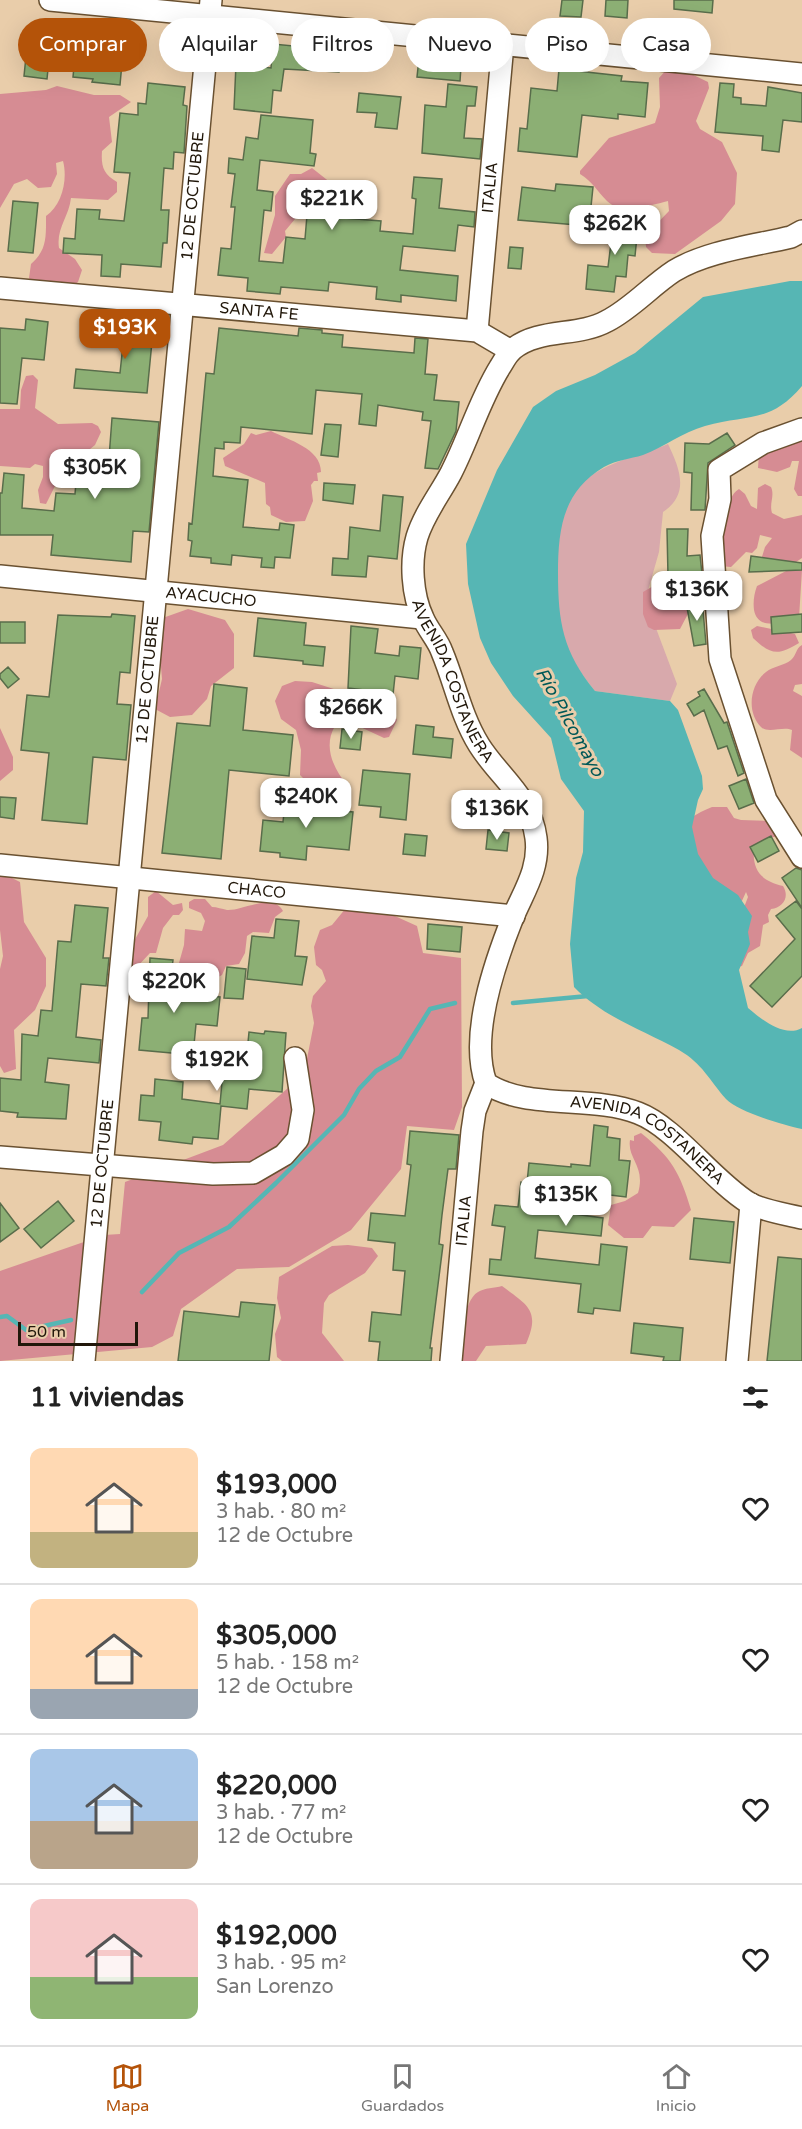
<!DOCTYPE html>
<html lang="es">
<head>
<meta charset="utf-8">
<style>
  :root { --surface:#fff; --page:#f6f6f6; --text:#222; --muted:#767676; --line:#e0e0e0; --accent:#b45309 }
  body { margin:0; font-family:"Varela Round",sans-serif; background:var(--page); color:var(--text); height:100vh; display:flex; flex-direction:column; font-size:22px; white-space:nowrap }
  * { box-sizing:border-box; margin:0 }
  p { font-size:20px; color:var(--muted) }
  .icon { flex:none; width:33px; height:33px; fill:none; stroke:currentColor; stroke-width:2; stroke-linecap:round; stroke-linejoin:round }
  .map { position:relative; height:1361px; overflow:hidden }
  .details { display:flex; flex-direction:column; background:var(--surface); flex:1 }
  .details>* { flex:none }
  .top-card { position:absolute; left:18px; top:18px; width:766px; height:54px; display:flex; gap:12px }
  .scale { position:absolute; left:18px; bottom:15px; width:120px; box-sizing:border-box; padding-left:6px; border:3px solid #21170a; border-top:0; font-size:16px; line-height:21px; white-space:nowrap; color:#21170a; -webkit-text-stroke:4px #e9cdaa; paint-order:stroke }
  .price { position:absolute; translate:-50% -51px; padding:0 14px; border-radius:12px; background:#fff; color:#222; font-size:20px; line-height:39px; filter:drop-shadow(0 2px 3px #0008) }
  .price::after { content:''; position:absolute; left:50%; top:36px; width:18px; height:14px; margin-left:-9px; background:inherit; clip-path:polygon(0 0,100% 0,50% 100%) }
  .price.selected { background:var(--accent); color:#fff }
  ul { padding:0; list-style:none }
  li { display:flex; align-items:center; gap:18px; height:150px; padding:0 30px }
  li+li { border-top:2px solid var(--line) }
  li span { display:grid; place-items:center; flex:none; width:168px; height:120px; border-radius:12px; color:#555 }
  li>.icon { margin-inline-start:auto }
  span .icon { width:72px; height:72px; fill:#fffc; stroke-width:1 }
  li b { font-size:26px }
  h2 { display:flex; justify-content:space-between; align-items:center; height:72px; padding:0 30px; font-size:26px }
  .chip { padding:0 21px; border-radius:27px; background:var(--surface); box-shadow:0 6px 24px #0002; font-size:21px; line-height:54px }
  .chip.selected { background:var(--accent); color:#fff }
  .dock { display:flex; justify-content:space-around; align-items:center; height:84px; border-top:2px solid var(--line); background:var(--surface); font-size:16px; color:var(--muted) }
  .dock a { display:grid; justify-items:center; gap:3px }
  .dock .selected { color:var(--accent) }
  .map>svg:first-child { display:block }
</style>
</head>
<body>
<div class="map">
<svg width="802" height="1361" viewBox="0 0 802 1361">
  <rect width="100%" height="100%" fill="#e9cdaa"/>
  <!-- green -->
  <path fill="#d8a9ac" d="M668,444C680,469 690,494 663,512L659,552L647,594L648,607L677,684L670,701L595,691C581,674 569,656 563,635C552,595 550,510 584,481C608,461 639,456 668,444Z"/>
  <!-- forest -->
  <path fill="#d68c93" d="M679,68L708,82L709,88L696,121L700,129L722,142L737,173L735,204L721,221L675,254L652,253L646,247L645,236L669,211L668,201C652,205 621,215 607,201C597,191 593,182 580,174V171L609,138L655,123L660,107L659,78L667,69Z
    M57,86L94,95H120L131,102L109,117L112,142L102,151C101,166 103,174 117,182V192L108,200L71,198C69,217 56,228 59,248L75,259L82,270L78,282L66,291L37,289L29,278L31,264C47,250 46,237 46,216C62,205 68,180 63,161L56,163L57,174L51,187L38,188L27,179L14,184L0,208V94L46,90Z
    M312,168L331,183L329,192L305,207L285,231L286,237L272,254L264,253L275,215V196L290,174H301Z
    M33,375L38,380L35,408L58,424L92,423L98,426L101,432L95,445L74,462L68,481L55,486L46,504L40,503L38,490L43,477V466L35,464L30,468L0,466V409H20L21,390L26,376Z
    M271,431C288,440 321,448 321,472L317,473L318,481H314L311,485L313,501L305,521L286,522L271,515L270,507L266,504L265,483L225,466L223,458L244,444L251,433L256,435Z
    M802,433V496H798L794,489L799,461H792L790,467L777,472L758,468L759,453Z
    M765,484L771,487C775,496 769,503 772,513L784,519L802,515V558L793,564L761,560L765,547L772,538L760,535L757,548L752,553L746,552L731,567L719,566L711,526L725,524C731,512 726,497 739,489L745,494L751,506L757,509L758,488Z
    M788,570H802L799,618C785,622 758,632 754,610C753,602 754,594 757,586Z
    M655,585L669,586L688,597L690,610L680,629L654,630L648,627L643,614V592Z
    M188,609L225,620L234,634V668L211,686L207,699L192,715L170,717L155,709L162,679L157,620Z
    M757,626L795,634L799,643C778,656 771,655 753,638L751,630Z
    M802,645V684L795,685L793,691L802,696V758L790,750L792,730C783,726 768,734 761,727C746,712 750,684 766,672C773,666 784,666 791,660C797,655 795,649 802,645Z
    M295,681L312,682L371,701L377,707L391,711L397,720L389,737L384,738L356,725L335,726C323,746 333,768 347,785L340,798L317,792L300,775L301,750L296,730L281,719L275,701L282,686Z
    M0,728L13,757V770L0,781Z
    M712,807H727L734,818L741,820L770,821L779,837H769L754,849C752,871 762,881 783,886C790,897 783,908 771,909L768,915L769,922L763,925L760,946L748,953L742,966L736,967L743,910L748,897L746,892L741,903L731,912L669,828C685,823 696,813 712,807Z
    M0,876H8L20,882L24,922L46,958V986L35,1010L14,1030L16,1069L4,1073L0,1066V969L3,956L0,930Z
    M156,891L173,905L182,903L183,910L179,915H173L163,928L156,953H150L136,968H129L133,943L148,916V897Z
    M194,899H205L212,907C217,907 222,909 227,910C243,911 273,892 283,911L275,917L269,933L253,932L247,936L245,953L239,964L226,966L222,975L199,987L185,984L177,970L184,945L185,929L202,931L205,921L201,913L189,908V902Z
    M346,908L386,912L417,926L423,953L461,958L462,1107L454,1130L407,1126L401,1169L351,1230L289,1267L237,1269L181,1309L173,1336L152,1347L0,1361V1271L104,1235L120,1234L125,1182L223,1145L304,1074L314,1023L311,1006L313,996L326,981L322,970L316,965L314,947L320,930L332,925Z
    M641,1133C672,1158 680,1173 691,1210L674,1227L652,1226L643,1238H624L608,1225L611,1205L625,1201L638,1193C646,1166 627,1159 630,1140L634,1141V1136Z
    M348,1245L372,1248L378,1256L365,1273L329,1295L324,1303L322,1333L344,1361H282L277,1357L275,1334L281,1318L277,1298L279,1277L332,1246Z
    M502,1286C527,1305 541,1310 526,1344L486,1346L476,1361H461C462,1345 462,1301 478,1292C484,1288 495,1288 502,1286Z"/>
  <!-- water -->
  <path fill="#56b6b4" d="M790,281H802V386C770,424 747,414 705,426C683,432 664,447 643,455C630,459 616,460 604,467C563,491 558,529 558,573C558,622 563,652 595,691L670,701L678,710L702,776L703,789L698,800L692,827L698,854L713,878L738,895L752,916L748,932L750,944L739,970L748,1008C761,1019 784,1038 802,1028V1129C784,1125 738,1112 726,1099C709,1080 703,1064 679,1050C643,1030 603,1017 574,987L570,944L576,878L583,852L584,811L561,779L551,738L513,696L491,663L480,638L468,584L466,544L497,470L533,407L556,391L595,375L635,353L703,297Z"/>
  <g fill="none" stroke-linecap="round" stroke-linejoin="round">
    <!-- stream -->
    <path stroke="#56b6b4" stroke-width="4.5" d="M513,1003L588,996
      M142,1292L179,1253L229,1227L276,1183L344,1115L359,1089L376,1071L400,1057L430,1009L455,1003
      M0,1317L7,1316L26,1330L71,1320"/>
  </g>
  <!-- building -->
  <path fill="#8caf74" stroke="#596d4b" stroke-width="1.5" d="M562,0H583L581,17L560,16Z
    M606,0H628L627,18L605,16Z
    M674,0H713L712,13L674,9Z
    M29,27L52,29L47,79L24,76Z
    M77,34L124,41L120,85L92,82L93,79L73,77Z
    M304,40L342,46L339,72L284,69L281,91L273,90L271,113L234,109L236,64L271,68L273,44L304,47Z
    M420,49L462,53L460,81L417,77Z
    M559,69L622,76L621,81L648,83L645,117L618,114V119L582,115L577,157L518,151L520,128L527,129L531,88L557,91Z
    M148,83L185,87L183,105L187,106L184,153L174,152L173,169L164,168L161,210H169L167,243H163L161,267L121,264L120,277L101,276L102,255L63,253L64,238L75,239L77,209L100,210L99,219L124,221L130,173L114,172L120,113L138,115V103L146,104Z
    M720,83L734,84L733,97L741,98V104L766,106L768,87L802,93V122L783,120L779,152L762,150L763,136L715,132Z
    M448,84L477,87L475,106H467L464,138L482,139L480,159L422,153L425,105L446,107Z
    M359,93L401,97L397,129L375,127L377,113L357,112Z
    M261,115L313,120L310,153L316,154L314,166L260,160L257,190L273,192L271,211L264,210L259,261L283,263L286,237L305,239L307,215L381,221L380,231L413,234L416,199L412,198L414,177L442,179L439,208L475,212L474,227L458,225L455,251L403,246L400,270L458,276L456,301L401,295V302L376,299L377,287L329,282L328,291L281,287L280,294L247,291L248,278L218,275L221,248L231,249L235,207H231L235,174L228,173L229,158L243,160L246,137L258,139Z
    M556,184L593,187L589,226L518,220L522,187L555,191Z
    M13,201L38,203L33,253L8,251Z
    M620,214L634,215L632,226H638L635,256L628,255L626,277L616,276L614,292L586,289L588,265L608,267L614,219L620,220Z
    M510,247L523,248L521,269L508,268Z
    M113,317L154,321L147,393L74,388L76,369L120,373L124,335L112,334Z
    M26,319L48,322L44,360L22,358L17,404L0,403V328L25,330Z
    M219,328L298,336L299,328L322,330V333L343,335L342,347L414,353L415,338L428,339L425,374L437,375L434,400L459,402L456,431L438,469L425,468L431,421L422,420L423,412L378,405L376,426L359,424L362,394L316,390L312,434L241,427L240,443L224,442V449L215,448L213,476L248,480L243,527L279,530L280,523L294,525L290,558L275,557L274,568L261,567L262,558L232,555L231,565L211,563V558L190,556L192,541L188,540L189,523L192,524L206,373L214,374Z
    M112,418L159,422L149,532L133,531L131,562L51,555L53,535H0V493H2L4,473L24,475L22,508L54,511L56,493L75,494L77,471L92,472L94,457L109,458Z
    M325,424L341,425L338,457L321,455Z
    M727,433L735,445L708,463L705,510H691L692,473L684,472L685,443L709,444Z
    M324,483L355,485L353,504L323,500Z
    M383,495L403,497L397,559L368,556L366,577L332,575L333,558L348,559L350,527L380,531Z
    M667,529H688L687,556L700,555L702,574L668,576Z
    M751,556L802,563V570L749,572Z
    M702,599L706,644L694,646L686,602Z
    M112,614L135,616L130,673L120,672L117,704L131,705L126,760L93,757L87,824L42,820L49,753L21,750L27,695L49,697L58,615L111,617Z
    M802,614V632L772,634L771,617Z
    M258,618L306,623L304,645L325,647L323,666L303,664V661L254,656Z
    M0,622H25V643H0Z
    M351,626L378,629L375,653L399,656L400,646L421,648L418,679L395,676L392,704L371,701L372,691L348,688Z
    M8,667L19,679L8,688L0,678V674Z
    M214,684L247,688L243,730L293,735L289,776L229,770L221,859L162,853L177,723L210,726Z
    M704,689L724,723L727,722L744,773L738,776L727,746L718,749L704,710L694,716L687,704L700,696L698,692Z
    M416,725L434,727L433,737L453,739L451,758L413,754Z
    M342,729L362,732L360,750L340,748Z
    M363,770L410,774L406,820L380,817L381,807L359,805Z
    M746,779L754,803L739,809L729,786Z
    M286,793L313,795L311,808L353,812L349,850L307,846L306,860L280,857V853L260,851L263,820L283,822Z
    M0,797L16,798L14,819L0,817Z
    M488,830L509,833L507,851L486,849Z
    M405,834L427,836L425,856L403,854Z
    M771,836L779,851L758,862L750,847Z
    M796,868L802,870V908L782,878Z
    M796,901L802,909V976L772,1007L750,986L795,939L776,916Z
    M75,905L108,908L103,958H109L106,986L81,984L76,1037L101,1040L99,1063L48,1058L45,1082L69,1085L66,1119L17,1117L18,1113L0,1111V1078L21,1080L22,1034L38,1036L41,1010L52,1011L58,941L71,942Z
    M276,919L299,921L295,956L307,957L302,985L247,979L252,936L274,938Z
    M428,924L462,927L460,952L427,949Z
    M150,958L173,960L169,992L220,997L217,1026L196,1024L193,1055L139,1050L142,1018H148Z
    M227,967L246,969L243,999L224,998Z
    M265,1031L286,1033L282,1092L249,1089L247,1109L221,1106L218,1139L193,1137L192,1144L159,1140L161,1122L139,1120L141,1095L154,1096L155,1079L183,1082L182,1099L220,1104L224,1061L246,1063L249,1032L264,1034Z
    M594,1125L608,1127L607,1137L620,1139L619,1160L630,1161L626,1197L602,1194L603,1187L555,1182L552,1211L603,1218L601,1236L538,1230L535,1258L599,1265L601,1244L627,1247L620,1311L594,1308L593,1314L578,1312L581,1284L489,1274L490,1259L501,1260L505,1227L492,1225L495,1205L518,1207L521,1182L527,1183L529,1163L571,1167V1164L590,1166Z
    M410,1131L459,1135L456,1169H448L442,1215L439,1244L443,1245L430,1348H432L431,1361H378L380,1342L369,1341L372,1312L401,1315L405,1271L393,1270L395,1243L368,1240L371,1213L405,1216L411,1165L407,1164Z
    M58,1201L74,1221L41,1248L24,1229Z
    M0,1203L19,1228L0,1242Z
    M694,1218L734,1222L730,1263L690,1259Z
    M778,1257L802,1259V1361H767Z
    M241,1302L275,1305L269,1361H178L184,1311L239,1317Z
    M634,1323L683,1328L680,1361H663L664,1357L631,1353Z"/>
  <g fill="none" stroke-linecap="round" stroke-linejoin="round">
    <defs>
      <g id="minor">
        <path d="M50,0L802,74"/>
        <path id="s1" d="M802,231L791,237C753,246 707,251 674,271C651,286 631,309 607,321C578,337 539,328 513,349C507,354 504,361 500,367C479,401 469,438 451,473C440,494 424,514 417,537C410,561 412,595 423,618C428,630 438,640 442,652C455,683 461,716 479,745C499,777 531,797 536,838C540,868 524,891 513,917C495,962 469,1036 486,1083C524,1110 592,1095 638,1113C675,1127 712,1180 749,1203C763,1211 786,1214 802,1218"/>
        <path id="s2" d="M0,288L477,331L511,351"/>
        <path id="s3" d="M477,331L503,44"/>
        <path d="M802,429L763,443L719,470L720,499L712,536L720,659L766,800L802,857"/>
        <path id="s4" d="M0,576L422,618"/>
        <path id="s5" d="M0,865L514,916"/>
        <path d="M0,1157L213,1174L253,1173L284,1155L298,1139L303,1110L295,1058"/>
        <path id="s6" d="M84,1361L211,0"/>
        <path id="s7" d="M451,1361L472,1131L475,1111L486,1083"/>
        <path d="M737,1361L751,1204"/>
      </g>
    </defs>
    <!-- minor casing -->
    <use href="#minor" stroke="#6a5131" stroke-width="24"/>
    <!-- minor -->
    <use href="#minor" stroke="#fff" stroke-width="21"/>
  </g>
  <g text-anchor="middle" dominant-baseline="central" stroke-width="6" stroke-linejoin="round" paint-order="stroke">
    <!-- street labels -->
    <g font-size="16" fill="#21170a" stroke="#e9cdaa">
      <text stroke="none"><textPath href="#s3" startOffset="144">ITALIA</textPath></text>
      <text stroke="none"><textPath href="#s6" startOffset="1170">12 DE OCTUBRE</textPath></text>
      <text stroke="none"><textPath href="#s2" startOffset="260">SANTA FE</textPath></text>
      <text stroke="none"><textPath href="#s4" startOffset="212">AYACUCHO</textPath></text>
      <text stroke="none"><textPath href="#s6" startOffset="684">12 DE OCTUBRE</textPath></text>
      <text stroke="none"><textPath href="#s1" startOffset="682">AVENIDA COSTANERA</textPath></text>
      <text stroke="none"><textPath href="#s5" startOffset="258">CHACO</textPath></text>
      <text stroke="none"><textPath href="#s1" startOffset="1293">AVENIDA COSTANERA</textPath></text>
      <text stroke="none"><textPath href="#s6" startOffset="198">12 DE OCTUBRE</textPath></text>
      <text stroke="none"><textPath href="#s7" startOffset="141">ITALIA</textPath></text>
    </g>
    <!-- water labels -->
    <g font-size="18" font-style="italic" fill="#005857" stroke="#e9cdaa">
      <text transform="translate(570 722) rotate(61)">Río Pilcomayo</text>
    </g>
  </g>
</svg>
<div class="scale">50 m</div>
<b class="price" style="left:332px;top:231px">$221K</b>
<b class="price" style="left:615px;top:256px">$262K</b>
<b class="price selected" style="left:125px;top:360px">$193K</b>
<b class="price" style="left:95px;top:500px">$305K</b>
<b class="price" style="left:697px;top:622px">$136K</b>
<b class="price" style="left:351px;top:740px">$266K</b>
<b class="price" style="left:306px;top:829px">$240K</b>
<b class="price" style="left:497px;top:841px">$136K</b>
<b class="price" style="left:174px;top:1014px">$220K</b>
<b class="price" style="left:217px;top:1092px">$192K</b>
<b class="price" style="left:566px;top:1227px">$135K</b>
<div class="top-card">
<a class="chip selected">Comprar</a>
<a class="chip">Alquilar</a>
<a class="chip">Filtros</a>
<a class="chip">Nuevo</a>
<a class="chip">Piso</a>
<a class="chip">Casa</a>
</div>
</div>
<section class="details">
<h2>11 viviendas<svg class="icon" aria-label="filters" viewBox="0 0 24 24"><path d="M4 7h16M4 17h16"/><circle cx="9" cy="7" r="2"/><circle cx="15" cy="17" r="2"/></svg></h2>
<ul>
<li><span style="background:linear-gradient(#ffd9b3 70%,#c2b280 0)"><svg class="icon" aria-label="home" viewBox="0 0 24 24"><path d="M3 11l9-7 9 7M6 9v11h12V9"/></svg></span><div><b>$193,000</b><p>3 hab. · 80 m²</p><p>12 de Octubre</p></div><svg class="icon" aria-label="heart" viewBox="0 0 24 24"><path d="M12 20l-8-8c-3-5 5-10 8-4 3-6 11-1 8 4z"/></svg></li>
<li><span style="background:linear-gradient(#ffd9b3 75%,#9aa5b1 0)"><svg class="icon" aria-label="home" viewBox="0 0 24 24"><path d="M3 11l9-7 9 7M6 9v11h12V9"/></svg></span><div><b>$305,000</b><p>5 hab. · 158 m²</p><p>12 de Octubre</p></div><svg class="icon" aria-label="heart" viewBox="0 0 24 24"><path d="M12 20l-8-8c-3-5 5-10 8-4 3-6 11-1 8 4z"/></svg></li>
<li><span style="background:linear-gradient(#a9c7e8 60%,#b9a48a 0)"><svg class="icon" aria-label="home" viewBox="0 0 24 24"><path d="M3 11l9-7 9 7M6 9v11h12V9"/></svg></span><div><b>$220,000</b><p>3 hab. · 77 m²</p><p>12 de Octubre</p></div><svg class="icon" aria-label="heart" viewBox="0 0 24 24"><path d="M12 20l-8-8c-3-5 5-10 8-4 3-6 11-1 8 4z"/></svg></li>
<li><span style="background:linear-gradient(#f6c9c9 65%,#8fb573 0)"><svg class="icon" aria-label="home" viewBox="0 0 24 24"><path d="M3 11l9-7 9 7M6 9v11h12V9"/></svg></span><div><b>$192,000</b><p>3 hab. · 95 m²</p><p>San Lorenzo</p></div><svg class="icon" aria-label="heart" viewBox="0 0 24 24"><path d="M12 20l-8-8c-3-5 5-10 8-4 3-6 11-1 8 4z"/></svg></li>
</ul>
</section>
<nav class="dock">
<a class="selected"><svg class="icon" aria-label="map" viewBox="0 0 24 24"><path d="M3 6l6-2 6 2 6-2v14l-6 2-6-2-6 2zM9 4v14M15 6v14"/></svg>Mapa</a>
<a><svg class="icon" aria-label="saved" viewBox="0 0 24 24"><path d="M7 4h10v16l-5-4-5 4z"/></svg>Guardados</a>
<a><svg class="icon" aria-label="home" viewBox="0 0 24 24"><path d="M3 11l9-7 9 7M6 9v11h12V9"/></svg>Inicio</a>
</nav>
</body>
</html>
